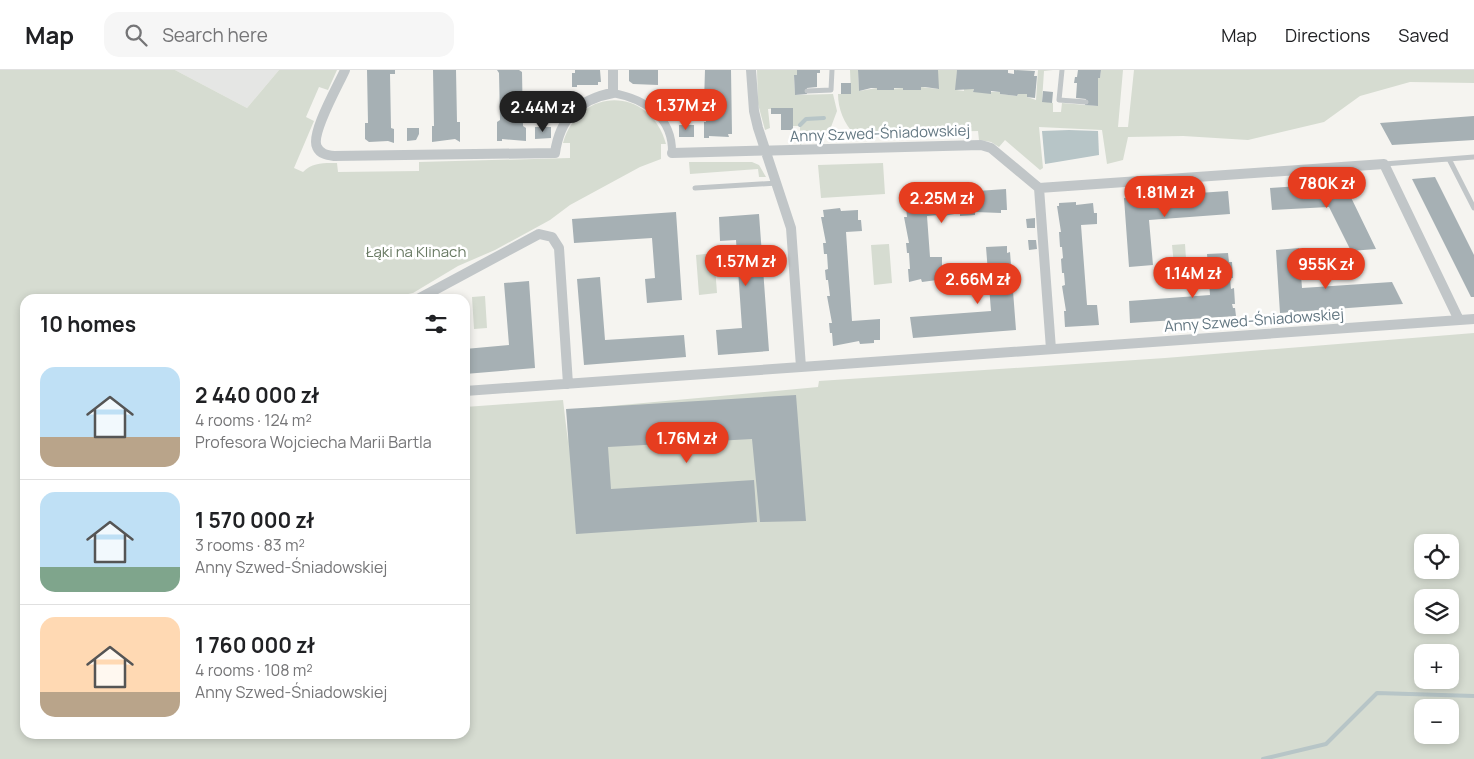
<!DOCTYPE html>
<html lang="en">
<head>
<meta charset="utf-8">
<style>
  :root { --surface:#fff; --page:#f6f6f6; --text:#202124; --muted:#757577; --line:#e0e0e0; --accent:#e63d1f }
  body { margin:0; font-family:Manrope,sans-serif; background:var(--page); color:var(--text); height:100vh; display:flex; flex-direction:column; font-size:19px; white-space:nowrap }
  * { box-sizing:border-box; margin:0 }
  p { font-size:16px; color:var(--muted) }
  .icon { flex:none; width:28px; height:28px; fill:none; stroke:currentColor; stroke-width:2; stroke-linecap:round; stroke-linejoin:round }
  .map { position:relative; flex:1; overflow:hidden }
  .drawer { position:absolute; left:20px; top:224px; width:450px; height:445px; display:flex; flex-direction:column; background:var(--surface); border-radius:15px; box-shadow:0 2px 8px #0003 }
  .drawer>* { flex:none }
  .fabs { position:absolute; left:1414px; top:464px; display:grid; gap:10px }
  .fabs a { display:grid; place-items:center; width:45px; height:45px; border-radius:10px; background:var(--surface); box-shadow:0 2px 8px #0003; font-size:25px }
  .price { position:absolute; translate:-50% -42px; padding:0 11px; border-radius:18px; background:var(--accent); color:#fff; font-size:16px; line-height:32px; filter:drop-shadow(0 1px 2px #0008) }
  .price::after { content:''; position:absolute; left:50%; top:30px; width:15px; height:11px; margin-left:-8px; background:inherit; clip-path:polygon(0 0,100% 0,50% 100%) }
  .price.current { background:#222; color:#fff }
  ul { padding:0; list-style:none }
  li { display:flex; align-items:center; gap:15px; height:125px; padding:0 20px }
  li+li { border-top:1px solid var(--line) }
  li span { display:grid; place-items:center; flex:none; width:140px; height:100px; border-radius:15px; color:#555 }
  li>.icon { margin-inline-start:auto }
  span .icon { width:60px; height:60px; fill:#fffc; stroke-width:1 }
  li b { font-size:21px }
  h2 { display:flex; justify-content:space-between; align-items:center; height:60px; padding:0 20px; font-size:21px }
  header { display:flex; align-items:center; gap:30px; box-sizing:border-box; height:70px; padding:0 25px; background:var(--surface); border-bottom:1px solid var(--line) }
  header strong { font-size:24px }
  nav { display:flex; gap:28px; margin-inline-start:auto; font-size:18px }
  .search { width:350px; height:45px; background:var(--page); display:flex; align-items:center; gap:12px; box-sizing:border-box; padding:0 18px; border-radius:15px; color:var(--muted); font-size:19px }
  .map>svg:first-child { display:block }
</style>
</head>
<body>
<header>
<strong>Map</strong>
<div class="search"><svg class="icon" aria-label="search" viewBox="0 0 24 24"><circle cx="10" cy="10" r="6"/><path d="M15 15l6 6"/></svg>Search here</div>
<nav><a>Map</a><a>Directions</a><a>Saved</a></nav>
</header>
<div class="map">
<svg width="1474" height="689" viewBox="0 0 1474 689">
  <rect width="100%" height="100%" fill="#f5f4f0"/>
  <!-- built -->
  <path fill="#e5e6e4" d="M175,0H279L247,38Z"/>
  <!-- green -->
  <path fill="#d6dcd1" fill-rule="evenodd" d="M0,0H175L247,38L279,0H337L328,20L319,17L306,47L314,51L294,98L303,102C313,92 324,93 337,93L338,102L419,101V92L570,88V73H563C580,15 651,17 666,74H661V89L640,97L570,135L550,150L495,180L458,196L413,223L385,229H25V664H465V337L563,330L568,372L567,340L818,317L819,311L1165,288L1474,263V689H0ZM1422,472H1450V500H1422ZM1422,528H1450V555H1422ZM1422,582H1450V610H1422ZM1422,638H1450V665H1422Z
    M757,0H797V5H794L795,25L833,24L837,41L828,65L802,66V74L800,75V56H793L792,38L768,39L770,58L765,60L758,34Z
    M850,0H858L859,21L877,18V20L903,18L904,20H920L921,17L938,19V0H957L956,20L964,21V19H974L973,22H1000V24L1017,26L1018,24H1027V27L1036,30L1038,0H1053L1044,1L1042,31L1053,33V42H1061L1062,33L1098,36V8H1100L1101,0H1123L1118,57H1128L1134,0H1474V13L1410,12L1360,26L1324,52L1248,70L1183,66L1128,67L1123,90L1107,94L1102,60L1039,57L1043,98L1040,100L1005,70L999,77L991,72L979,70L978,61L854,64C844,53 838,39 838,24H851Z
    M689,92H752L759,95L766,107H759L758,99L690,104Z
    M883,93L885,124L821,128L818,95Z
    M889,174L892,213L874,215L871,175Z
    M1185,174L1187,203L1175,204L1172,175Z
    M714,183L717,223L699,225L696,185Z
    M485,226L487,258L474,259L472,227Z"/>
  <!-- water -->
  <path fill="#b7c5c7" d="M1069,60L1098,61L1099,85L1045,94L1042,61Z"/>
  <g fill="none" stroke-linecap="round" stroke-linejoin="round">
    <!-- stream -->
    <path stroke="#b7c5c7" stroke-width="4" d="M800,55L806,49L824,48
      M1263,689L1326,674L1377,623L1474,626"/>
  </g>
  <!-- building -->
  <path fill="#a6b0b4" d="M367,0H395V4H390L391,58L394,59V73L388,71L369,72L365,69V53H368Z
    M433,0H456L457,52H460V72L455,69L432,72V56H434Z
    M497,0H519L522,2L523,56L526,58V71L502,69V71H497V52L500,50L499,3Z
    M575,0H600L601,12H598V15H577V17H572V3H575Z
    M629,0H658V15L633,14L629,11Z
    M705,0H731L732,64H728L729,67L709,66V68H704V52H706V32H704Z
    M797,0H820V3H817V17L807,18V24L795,25L794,5H797Z
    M858,0H938L939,19L925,17H921V20H903V18H894V20H877V18H871L859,21Z
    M957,0H1008V3L1014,4V0L1035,1L1034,6H1037L1035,28L1027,27V24H1018L1017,26L1000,24V22L991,21V24L973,22L974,19L955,20Z
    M1078,0H1101L1100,8H1098V36L1085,35L1086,29L1076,28L1077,13H1074L1075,7H1077Z
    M841,13H851V24H841Z
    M1043,21L1053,22L1052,33L1042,32Z
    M771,38H793V60H781V44H771Z
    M1474,46V70L1392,75L1380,53Z
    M679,55H694V67H679Z
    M535,57H551V68L535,69Z
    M407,58H419V64L416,70L407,71Z
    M1435,107L1474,185V227H1471L1412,109Z
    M1344,113L1376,179L1351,181L1329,137L1272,140L1270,118Z
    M1006,119L1007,140H1001V143L975,142V145L960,146V143L938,147V145L927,146L930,187H942V207L937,208V210L922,212L921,209L909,212L908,199H910L909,183H907L906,173H909L904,147H907L905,126Z
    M1228,121L1230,144L1149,150L1153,195L1129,197L1124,128Z
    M1076,132V135L1093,133L1094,143H1097V154L1081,155L1087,235H1097L1099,255L1065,257L1064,241H1066L1062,216L1065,215L1064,203H1062L1061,189L1063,188L1062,177H1060L1059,162H1061L1057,136H1059V133Z
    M840,138L841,141L858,140V150H861L862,161L846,162L852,251L880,249V270H874V273L860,274L859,271L833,276L832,263H830L829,253H832L827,226H830L828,210H826L825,200L828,199L827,184H824L823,173H826L821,147H824L823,140Z
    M676,142L682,230L647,233L645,209L655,208L652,168L574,173L572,149Z
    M759,144L769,281L718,285L716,260L742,258L736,170L720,171L719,147Z
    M1035,148V158H1027L1026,149Z
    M1028,170H1036L1037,179L1029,180Z
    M1007,176V183L1010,182L1016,260L913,268L910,247L991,241L986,177Z
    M1299,178L1302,218L1392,212L1403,234L1280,243L1276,180Z
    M1228,183L1229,192H1232L1233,208H1230L1231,219L1234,218L1235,234H1232L1233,238H1235L1236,246L1130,253L1129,231L1210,225L1207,184Z
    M600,207L605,270L684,265L686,287L584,295L577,209Z
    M529,211L535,298L465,304V279L509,275L504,213Z
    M796,325L806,451L760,452L752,369L608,377L611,419L754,410L757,452L576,464L566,339Z"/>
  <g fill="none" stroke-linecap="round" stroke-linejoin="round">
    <!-- service -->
    <path stroke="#c1c6c8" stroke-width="5" d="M1062,0L1059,30L1086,32
      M807,21L831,20L832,0
      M1449,89L1474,138
      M1384,94L1474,87
      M695,118L777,113"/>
    <!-- pedestrian -->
    <path stroke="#c1c6c8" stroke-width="8" d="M613,23C645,29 673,47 672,83"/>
    <!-- minor -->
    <path stroke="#c1c6c8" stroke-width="10" d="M345,0C339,14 310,64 317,77C320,84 327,85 334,86L555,83C560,48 579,29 613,23V0
      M672,83L981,75L991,78L1039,118L1051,279
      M1039,118L1384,94L1459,250
      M418,229L539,164L552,167L559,178L568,314
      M801,297L1474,249
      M465,321L801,297L791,158L758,58L754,41L751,0"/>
  </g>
  <g text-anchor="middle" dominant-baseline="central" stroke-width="5" stroke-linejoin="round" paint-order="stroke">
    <!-- street labels -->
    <g font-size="15" fill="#637782" stroke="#fff">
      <text transform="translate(880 63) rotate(-2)">Anny Szwed-Śniadowskiej</text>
      <text transform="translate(1254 250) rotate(-4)">Anny Szwed-Śniadowskiej</text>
    </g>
    <!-- park labels -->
    <g font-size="15" fill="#687962" stroke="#fff">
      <text x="416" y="181">Łąki na Klinach</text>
    </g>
  </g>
</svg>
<div class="fabs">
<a><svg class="icon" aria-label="locate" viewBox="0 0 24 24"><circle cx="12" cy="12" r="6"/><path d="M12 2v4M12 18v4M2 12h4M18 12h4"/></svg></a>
<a><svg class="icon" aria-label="layers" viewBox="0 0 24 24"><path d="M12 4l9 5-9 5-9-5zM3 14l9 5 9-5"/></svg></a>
<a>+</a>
<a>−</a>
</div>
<b class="price" style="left:686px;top:61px">1.37M zł</b>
<b class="price current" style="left:543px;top:63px">2.44M zł</b>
<b class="price" style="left:1327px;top:139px">780K zł</b>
<b class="price" style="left:1165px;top:148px">1.81M zł</b>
<b class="price" style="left:942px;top:154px">2.25M zł</b>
<b class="price" style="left:746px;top:217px">1.57M zł</b>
<b class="price" style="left:1326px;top:220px">955K zł</b>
<b class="price" style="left:1193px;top:229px">1.14M zł</b>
<b class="price" style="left:978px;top:235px">2.66M zł</b>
<b class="price" style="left:687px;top:394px">1.76M zł</b>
<section class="drawer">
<h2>10 homes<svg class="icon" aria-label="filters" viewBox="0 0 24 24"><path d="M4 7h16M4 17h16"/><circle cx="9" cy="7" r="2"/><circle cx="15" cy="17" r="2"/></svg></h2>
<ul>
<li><span style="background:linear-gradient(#bfe0f5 70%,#b9a48a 0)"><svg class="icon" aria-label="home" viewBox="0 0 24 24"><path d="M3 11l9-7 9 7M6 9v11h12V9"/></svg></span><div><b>2 440 000 zł</b><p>4 rooms · 124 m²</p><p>Profesora Wojciecha Marii Bartla</p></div></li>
<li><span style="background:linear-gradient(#bfe0f5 75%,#7fa58c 0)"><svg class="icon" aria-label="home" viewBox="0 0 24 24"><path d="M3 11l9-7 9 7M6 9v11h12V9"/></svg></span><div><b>1 570 000 zł</b><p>3 rooms · 83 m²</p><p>Anny Szwed-Śniadowskiej</p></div></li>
<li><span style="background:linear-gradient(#ffd9b3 75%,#b9a48a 0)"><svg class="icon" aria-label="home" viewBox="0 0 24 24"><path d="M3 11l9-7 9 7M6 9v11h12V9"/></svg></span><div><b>1 760 000 zł</b><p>4 rooms · 108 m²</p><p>Anny Szwed-Śniadowskiej</p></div></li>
</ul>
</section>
</div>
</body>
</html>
